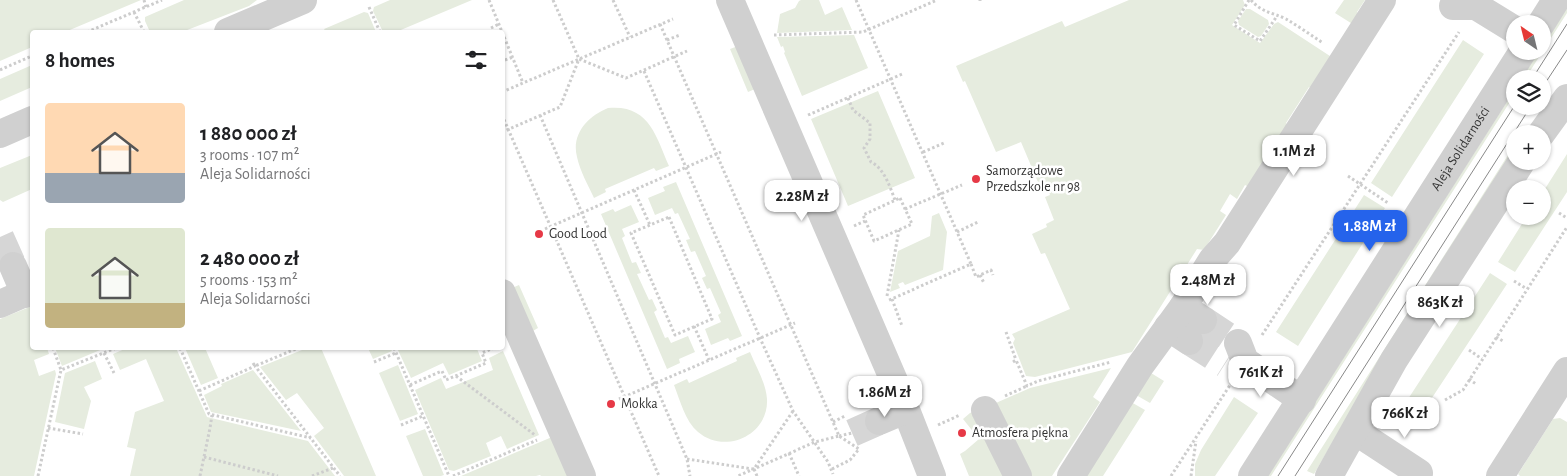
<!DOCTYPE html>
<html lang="en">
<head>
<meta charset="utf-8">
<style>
  :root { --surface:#fff; --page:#f6f6f6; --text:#202124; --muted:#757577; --accent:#2563eb }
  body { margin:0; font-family:"Alegreya Sans",sans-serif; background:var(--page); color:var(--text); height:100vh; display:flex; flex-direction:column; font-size:19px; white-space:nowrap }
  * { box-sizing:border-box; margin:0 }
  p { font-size:16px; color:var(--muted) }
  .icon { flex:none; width:28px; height:28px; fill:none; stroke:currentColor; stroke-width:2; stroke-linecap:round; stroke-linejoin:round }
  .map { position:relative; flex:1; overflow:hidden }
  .sheet { position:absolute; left:30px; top:30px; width:475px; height:320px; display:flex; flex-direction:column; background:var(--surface); border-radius:5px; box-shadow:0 1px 4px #0004 }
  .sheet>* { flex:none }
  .needle { width:32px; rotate:325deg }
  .fabs { position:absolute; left:1506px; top:15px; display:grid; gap:10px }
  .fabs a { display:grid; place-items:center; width:45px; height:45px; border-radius:50%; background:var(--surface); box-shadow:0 1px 4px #0004; font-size:25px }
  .price { position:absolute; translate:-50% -42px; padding:0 11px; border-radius:10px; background:#fff; color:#222; font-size:16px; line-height:32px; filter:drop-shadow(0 1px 2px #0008) }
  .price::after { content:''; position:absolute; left:50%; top:30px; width:15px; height:11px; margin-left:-8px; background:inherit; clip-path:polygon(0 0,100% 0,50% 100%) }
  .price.on { background:var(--accent); color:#fff }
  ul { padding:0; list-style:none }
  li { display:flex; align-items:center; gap:15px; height:125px; padding:0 15px }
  li span { display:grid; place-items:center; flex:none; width:140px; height:100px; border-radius:5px; color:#555 }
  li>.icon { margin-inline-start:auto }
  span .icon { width:60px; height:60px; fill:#fffc; stroke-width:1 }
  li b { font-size:21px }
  h2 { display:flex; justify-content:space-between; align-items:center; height:60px; padding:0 15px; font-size:21px }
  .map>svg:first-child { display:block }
</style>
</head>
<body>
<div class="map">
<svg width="1567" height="476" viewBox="0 0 1567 476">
  <rect width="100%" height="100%" fill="#fff"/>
  <!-- green -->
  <path fill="#e6ecdf" d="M0,0H141L65,32H32V47L0,61Z
    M184,0H257L249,6L182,32H150L145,21V17Z
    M390,0H472L396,32H383L373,11L374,7Z
    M801,0H819L825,15L842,7L852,30L777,33L780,14L795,8L799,1Z
    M1129,0H1243L1245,5L1232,25L1260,43L1274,24L1278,22L1333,58L1313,89L1309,87L1286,123L1288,126L1282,136L1277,135L1268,149L1271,152L1249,187L1245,185L1237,199L1230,194L1220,211L1226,215L1204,250L1197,249L1132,352L1035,377L1026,376L1013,343L1015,339L1012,334L1070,309L1045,253L1041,254L1032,234L1047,227L1046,224L1054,220L1045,197L1050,195L1045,184L1040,187L1021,142L996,152L965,81L963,82L956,66L1062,21L1065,27Z
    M1344,0H1365L1357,12L1360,16L1354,25L1335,13Z
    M1567,7V13L1525,79H1521L1539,51H1542L1543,46Z
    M1246,9H1250L1268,20L1269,24L1261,36L1258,37L1239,25L1238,21Z
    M364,12L368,13L376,32H326L324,29Z
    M854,35L868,68L802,96L784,53L785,52L783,46L781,47L777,37Z
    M1463,40L1484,54L1392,197L1371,183Z
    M738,46L755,89L748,92L730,49Z
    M32,65V87L0,101V79Z
    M1515,89V94L1271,476H1268Z
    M878,91L915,178L848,206L811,119Z
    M608,108C649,104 656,136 669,166L656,171L654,168L605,189L606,192L594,198C588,185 580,171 577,157C571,134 588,116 608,108Z
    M1515,144V148L1395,335L1314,474L1307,471Z
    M1567,154V192L1515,272L1498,262L1527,216H1542L1543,192Z
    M32,155V189L3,202L0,200V168Z
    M676,182L742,336L730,341L728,338L711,345L705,329L721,322L718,315L721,313L710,288L707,289L702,278L706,276L695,251L691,252L686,240L690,239L678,213L675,214L672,208L655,215L648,198L665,191L663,187Z
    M1364,195L1385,208L1298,346L1276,332Z
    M631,205L639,222L622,229L625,236L622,238L632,263L636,262L641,273L637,274L649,300L652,299L657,310L654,312L665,338L668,337L671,343L688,336L695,352L679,359L680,363L667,369L601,214L613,209L615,212Z
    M939,213L947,232L943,270L905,285L903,282L898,284L900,288L890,292L898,251L930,236L932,216Z
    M1490,273L1507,284L1424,410L1409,401L1401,413L1417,423L1414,427L1397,416Z
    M519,285L538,328L531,332L512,288Z
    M32,306V348H47L49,354L34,360L39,376L55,370L56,374L34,476H0V319Z
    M55,348H105L62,366Z
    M127,348H176L207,417L308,441L335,476H130L136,449L127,447L135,412L164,401L146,359L120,370L113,354Z
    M185,348H205L218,378L201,385Z
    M307,348H321L376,476H344L314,436L324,428L297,393L286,400L260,367Z
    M368,348H390L392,351L373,359Z
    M397,348H480L477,349L482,361L449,375L443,363L411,378Z
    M503,351L539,435L507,449L501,436L486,443L491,456L454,471L449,470L415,390L441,378L446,389L493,370L489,358Z
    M750,352C756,367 766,383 767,399C769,435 725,455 698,432C685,421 680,400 674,385L687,379L689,383L737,361L736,358Z
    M95,361L102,379L84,387L91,401L84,429L55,422L65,373Z
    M398,365L418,414L400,421L379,373Z
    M1111,368L1093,397L1100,402L1052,476H1024L989,406L1030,388Z
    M253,370L301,431L211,412L204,395L222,386L221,384Z
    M1151,373L1164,381L1150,403L1136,395Z
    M1234,397L1258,413L1215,476H1195V464L1201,450Z
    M1131,402L1145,410L1103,476H1085Z
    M980,409L1013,476H969L960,454L965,451L979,439L963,419L970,413Z
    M1560,418L1567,422V476H1520L1518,474L1553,419Z
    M425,429L444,475L441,476H423L406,436Z
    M552,437L569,476H541L540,475L536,476H461Z"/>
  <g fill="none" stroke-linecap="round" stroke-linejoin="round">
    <!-- minor-tunnel -->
    <path stroke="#d6d6d6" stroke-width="28" stroke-dasharray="28 14" stroke-linecap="butt" d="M0,237L13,266
      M1203,320L1238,343
      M1189,341L1225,364
      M852,433L879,421"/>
    <!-- path -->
    <path stroke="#cdcdcd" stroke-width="3" stroke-dasharray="2.5 2.5" stroke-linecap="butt" d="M144,0L146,7
      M489,0L523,83
      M553,0L579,59
      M613,0L630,37
      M856,0L971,264L887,301
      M980,0V1
      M1249,0L1234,25L1260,41L1277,16
      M1251,0C1262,13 1272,12 1286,19C1298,26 1311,35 1323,43
      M369,7L380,32
      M134,12L144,32
      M660,24L839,436L815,442L738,476
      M491,28L499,24
      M87,32L162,0
      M774,35L863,32L937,0
      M667,40L680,35
      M505,60L513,57
      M0,70L32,56
      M644,71L760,338L793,411L828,462L833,474
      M502,92L673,19
      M848,98L853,110L870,123V139L864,148L871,162C884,168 890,187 895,200
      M502,115L659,476
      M540,115L687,459L690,476
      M808,115L902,74
      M502,132L560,107L579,59L626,78L687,51
      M923,152L944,143
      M1348,176L1388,203
      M634,190L650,225
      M900,198L912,224L874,241L863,215Z
      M905,209L962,185
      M1559,213L1567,218
      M669,217L712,319L675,335L631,233Z
      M854,226L865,221
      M545,229L721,152
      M957,232L978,222
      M502,246L504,245
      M971,264L976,277L991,270L993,275
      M980,275L984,283
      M1514,281L1527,289
      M887,296L899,230
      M892,299L902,326
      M694,326L709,360
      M1006,332L1016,360
      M1262,335L1459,32
      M1496,337L1503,341
      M53,348L61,370
      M180,348L209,414L311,438
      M394,348L449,476
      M1469,350L1482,359
      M104,353L114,373
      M374,362L396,353
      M1013,362L1016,360L1027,386L1038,381L1111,362
      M253,363L255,366L298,348
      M456,376L535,435
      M1469,379L1476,384
      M410,385L442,371L446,380L486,363L482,353L494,348
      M199,391L255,366L340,476
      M1005,396L1027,386
      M619,399L795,323
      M1445,400L1463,390L1567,227
      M833,422L845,416
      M401,425L423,416
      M938,425L960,415
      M48,428L83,434
      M839,436L852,433
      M789,453L799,476
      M204,457L278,476
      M687,459L753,469
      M832,469L850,460L859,449L839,436
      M38,476L61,370L116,348
      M200,476L210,428L212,415
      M312,476L333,468
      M453,476L537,440
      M757,476L754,469L793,411
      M1171,476L1232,382
      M1191,476L1196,441"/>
    <!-- minor -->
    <g stroke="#d0d0d0" stroke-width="28">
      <path d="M730,0L901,397L932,476"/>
      <path d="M1453,6H1476L1515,30"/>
      <path d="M1541,24L1556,0"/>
      <path d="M228,32L303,0"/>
      <path d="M0,134L32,120"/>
      <path d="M1541,134L1567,98"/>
      <path d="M13,266L25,294"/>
      <path d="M502,293L582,476"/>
      <path d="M0,304L32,290"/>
      <path d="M1183,307L1203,320"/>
      <path d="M1168,327L1189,341"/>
      <path d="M1238,343L1245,361L1302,400"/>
      <path d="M985,410L1018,476"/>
      <path d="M879,421L905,410"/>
      <path d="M1355,431L1419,473"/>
      <path d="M1071,476L1140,366L1183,307L1212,260L1227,243L1382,0"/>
      <path id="s1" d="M1252,476L1523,51"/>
      <path d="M1329,476L1394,360L1522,161"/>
      <path d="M1500,476L1567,371"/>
    </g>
    <!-- tram -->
    <path stroke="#888" stroke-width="1" d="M1532,79L1567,24
      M1542,88L1567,50
      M1278,476L1515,105
      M1295,476L1531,106"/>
  </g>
  <!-- markers -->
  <g fill="#e63946" stroke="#fff" stroke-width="2">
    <circle cx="976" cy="179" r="5"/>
    <circle cx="539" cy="234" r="5"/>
    <circle cx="611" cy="404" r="5"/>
    <circle cx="962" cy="433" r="5"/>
  </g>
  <g text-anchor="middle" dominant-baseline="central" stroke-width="5" stroke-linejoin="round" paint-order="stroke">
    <!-- street labels -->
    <g font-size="14" fill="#333" stroke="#fff">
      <text stroke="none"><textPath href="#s1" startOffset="388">Aleja Solidarności</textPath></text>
    </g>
    <!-- poi labels -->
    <g font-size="14" fill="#333" stroke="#fff" text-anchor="start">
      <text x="986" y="171">Samorządowe<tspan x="986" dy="16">Przedszkole nr 98</tspan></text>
      <text x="549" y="234">Good Lood</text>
      <text x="621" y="404">Mokka</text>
      <text x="972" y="433">Atmosfera piękna</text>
    </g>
  </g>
</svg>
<div class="fabs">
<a><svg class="needle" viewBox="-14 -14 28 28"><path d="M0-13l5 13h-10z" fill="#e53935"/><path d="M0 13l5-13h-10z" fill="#757577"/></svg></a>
<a><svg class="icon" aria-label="layers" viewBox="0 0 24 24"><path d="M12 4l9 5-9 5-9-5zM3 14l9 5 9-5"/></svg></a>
<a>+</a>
<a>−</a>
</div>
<b class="price" style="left:1294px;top:177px">1.1M zł</b>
<b class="price" style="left:802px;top:222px">2.28M zł</b>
<b class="price on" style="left:1370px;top:252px">1.88M zł</b>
<b class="price" style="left:1208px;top:306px">2.48M zł</b>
<b class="price" style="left:1440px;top:328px">863K zł</b>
<b class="price" style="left:1261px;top:398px">761K zł</b>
<b class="price" style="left:885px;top:418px">1.86M zł</b>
<b class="price" style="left:1405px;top:439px">766K zł</b>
<section class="sheet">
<h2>8 homes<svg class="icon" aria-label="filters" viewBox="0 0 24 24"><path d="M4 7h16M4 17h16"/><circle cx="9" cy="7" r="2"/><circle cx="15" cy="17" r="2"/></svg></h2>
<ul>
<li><span style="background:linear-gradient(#ffd9b3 70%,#9aa5b1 0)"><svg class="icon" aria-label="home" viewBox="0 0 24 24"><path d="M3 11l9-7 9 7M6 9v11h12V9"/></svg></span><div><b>1 880 000 zł</b><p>3 rooms · 107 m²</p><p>Aleja Solidarności</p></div></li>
<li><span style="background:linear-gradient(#dfe7d0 75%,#c2b280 0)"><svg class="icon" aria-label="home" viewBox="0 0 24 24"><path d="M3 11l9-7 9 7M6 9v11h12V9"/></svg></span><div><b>2 480 000 zł</b><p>5 rooms · 153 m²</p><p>Aleja Solidarności</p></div></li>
</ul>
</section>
</div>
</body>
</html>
